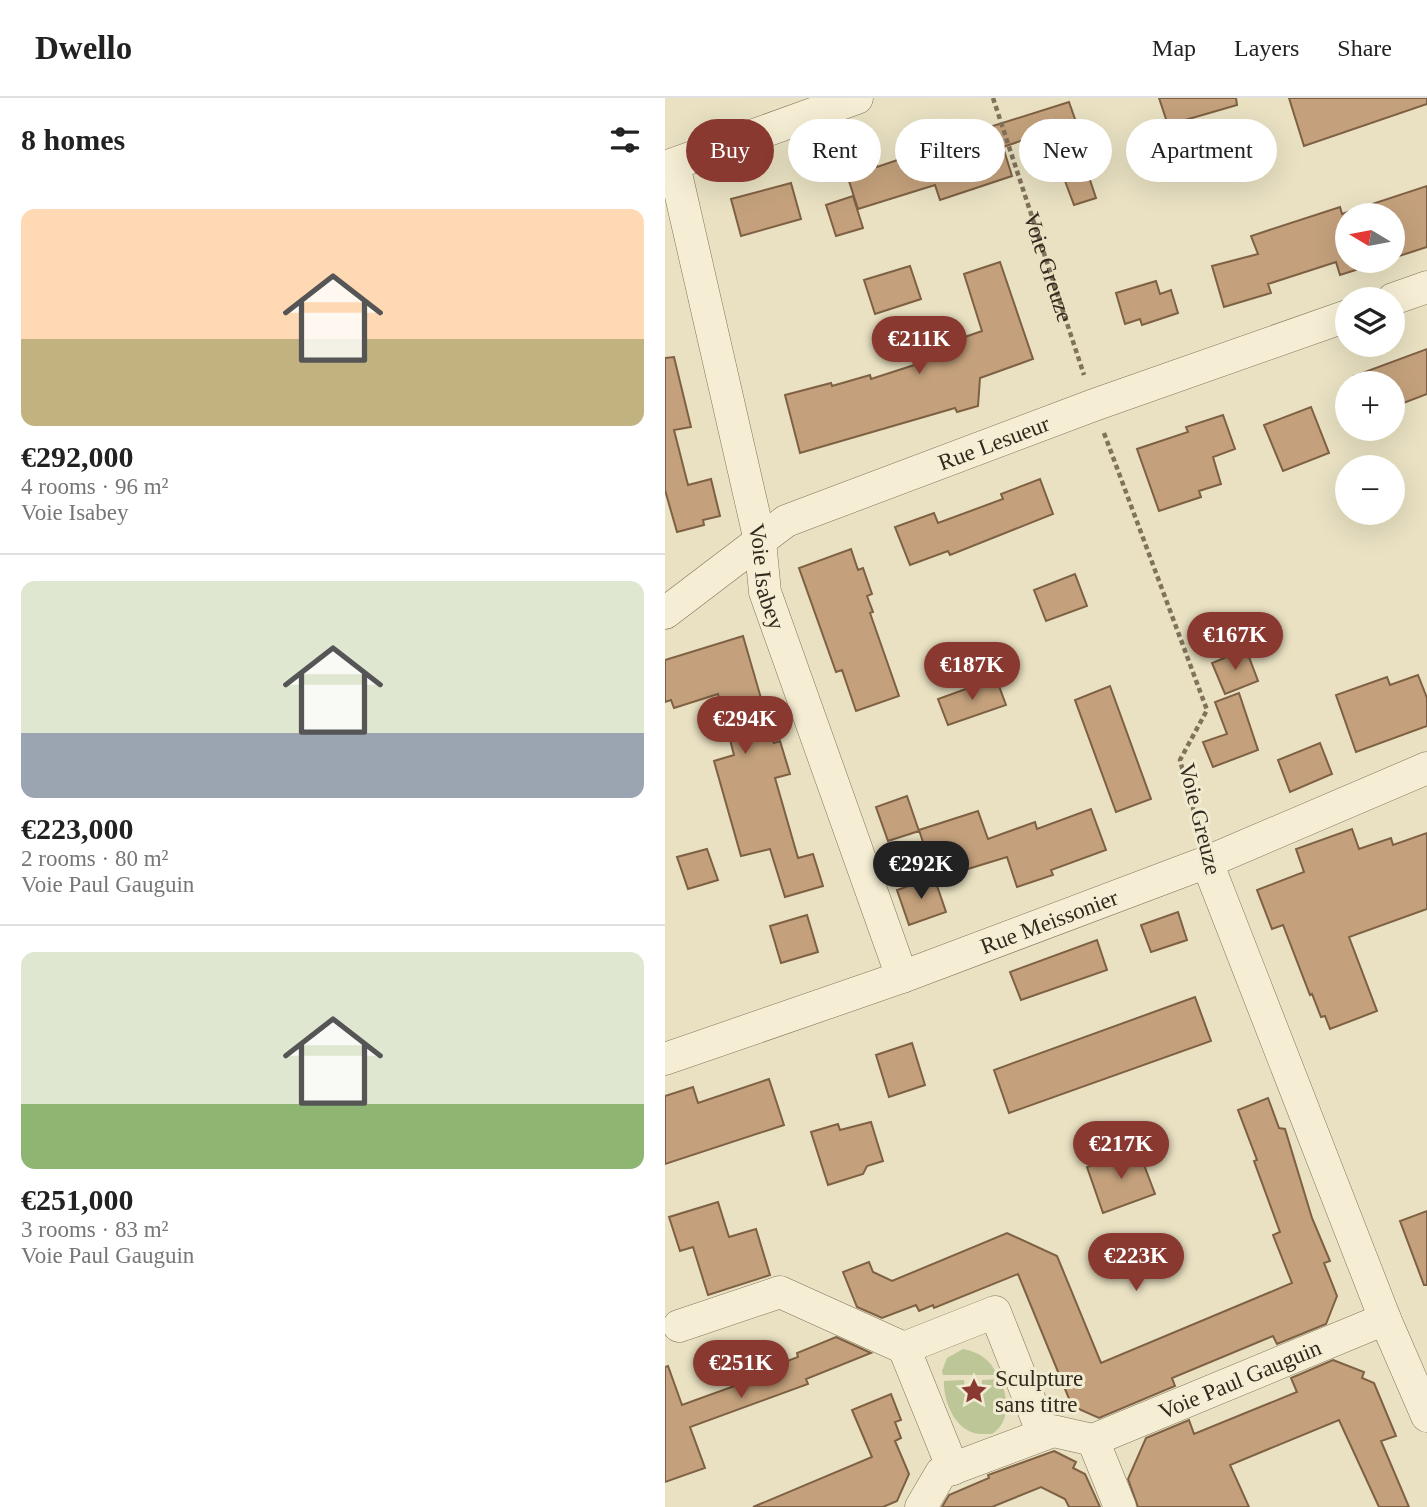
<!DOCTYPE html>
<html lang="en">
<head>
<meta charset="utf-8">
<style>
  :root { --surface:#fff; --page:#f6f6f6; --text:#222; --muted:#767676; --line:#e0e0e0; --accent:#8a3931 }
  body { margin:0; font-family:Georgia,serif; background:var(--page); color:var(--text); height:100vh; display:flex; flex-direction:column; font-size:26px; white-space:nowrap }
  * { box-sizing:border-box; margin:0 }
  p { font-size:23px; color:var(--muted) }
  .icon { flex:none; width:38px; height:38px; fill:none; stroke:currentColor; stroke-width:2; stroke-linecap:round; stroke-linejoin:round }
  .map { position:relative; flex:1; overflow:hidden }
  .panel { display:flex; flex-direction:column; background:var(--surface); width:665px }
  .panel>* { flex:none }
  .top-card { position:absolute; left:21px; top:21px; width:635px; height:63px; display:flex; gap:14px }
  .needle { width:46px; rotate:280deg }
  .controls { position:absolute; left:670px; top:105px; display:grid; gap:14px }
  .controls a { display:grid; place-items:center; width:70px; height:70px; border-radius:50%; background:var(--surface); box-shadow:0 7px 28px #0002; font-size:35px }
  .price { position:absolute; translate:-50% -60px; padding:0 16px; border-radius:24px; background:var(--accent); color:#fff; font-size:23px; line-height:46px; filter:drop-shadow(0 2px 4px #0008) }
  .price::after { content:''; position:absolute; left:50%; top:42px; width:21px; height:16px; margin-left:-10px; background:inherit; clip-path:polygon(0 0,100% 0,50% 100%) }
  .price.on { background:#222; color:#fff }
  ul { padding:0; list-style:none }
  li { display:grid; align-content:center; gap:14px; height:371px; padding:0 21px }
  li+li { border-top:2px solid var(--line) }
  li span { display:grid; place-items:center; height:217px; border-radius:14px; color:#555 }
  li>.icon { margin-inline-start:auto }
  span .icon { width:126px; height:126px; fill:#fffc; stroke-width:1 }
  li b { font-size:30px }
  h2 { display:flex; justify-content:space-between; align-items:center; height:84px; padding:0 21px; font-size:30px }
  .tag { padding:0 24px; border-radius:32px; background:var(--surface); box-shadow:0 7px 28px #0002; font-size:24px; line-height:63px }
  .tag.on { background:var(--accent); color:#fff }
  header { display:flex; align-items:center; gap:42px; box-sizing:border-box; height:98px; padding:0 35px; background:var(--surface); border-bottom:2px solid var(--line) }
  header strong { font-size:33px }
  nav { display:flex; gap:38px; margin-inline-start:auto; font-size:24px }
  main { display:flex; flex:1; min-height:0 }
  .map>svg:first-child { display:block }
</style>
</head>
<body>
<header>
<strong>Dwello</strong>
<nav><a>Map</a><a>Layers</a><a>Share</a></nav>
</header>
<main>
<section class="panel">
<h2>8 homes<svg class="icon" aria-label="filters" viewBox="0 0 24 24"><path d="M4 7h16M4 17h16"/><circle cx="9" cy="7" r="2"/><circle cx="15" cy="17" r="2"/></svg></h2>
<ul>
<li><span style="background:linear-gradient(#ffd9b3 60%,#c2b280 0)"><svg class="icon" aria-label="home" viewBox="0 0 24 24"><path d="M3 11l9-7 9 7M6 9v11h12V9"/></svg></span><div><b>€292,000</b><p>4 rooms · 96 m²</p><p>Voie Isabey</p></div></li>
<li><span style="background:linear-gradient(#dfe7d0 70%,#9aa5b1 0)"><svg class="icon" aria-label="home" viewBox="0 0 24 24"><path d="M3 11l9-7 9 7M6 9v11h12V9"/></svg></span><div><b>€223,000</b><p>2 rooms · 80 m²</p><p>Voie Paul Gauguin</p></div></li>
<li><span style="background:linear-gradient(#dfe7d0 70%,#8fb573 0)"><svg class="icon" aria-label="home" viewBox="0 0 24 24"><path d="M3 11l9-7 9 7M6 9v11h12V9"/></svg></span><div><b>€251,000</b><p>3 rooms · 83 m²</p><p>Voie Paul Gauguin</p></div></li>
</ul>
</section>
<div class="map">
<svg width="762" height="1409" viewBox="0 0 762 1409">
  <rect width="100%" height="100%" fill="#e9e1c2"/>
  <!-- green -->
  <path fill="#bcc697" d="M298,1251C314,1254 326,1262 332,1277H278L277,1273L282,1260Z
    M335,1281C343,1299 346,1324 327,1336C319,1336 311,1337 304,1333C287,1325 278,1299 279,1283L299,1282L301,1302H316L317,1282Z"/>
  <!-- building -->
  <path fill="#c4a17c" stroke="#7e6043" stroke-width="2" d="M494,0H571L572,7L503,27Z
    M624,0H762V6L639,48Z
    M404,4L411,24L338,49L347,78L275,102L270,87L193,111L172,46L202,37L212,69L312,35V33Z
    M423,76L431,100L409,107L400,83Z
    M126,85L136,121L76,138L66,101Z
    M762,88V149L728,160V117H682V163H719L675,177L671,164L603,186L606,195L559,209L547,168L593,156L586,138L675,109L677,116Z
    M188,98L198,130L171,138L161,107Z
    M335,164L368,261L315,280L313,308L292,314L290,310L135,355L120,297L166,285L167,288L205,277L206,281L274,259L271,249L317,233L299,176Z
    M245,168L256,201L210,216L199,182Z
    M491,183L495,196L506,192L513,215L477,227L475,221L460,226L451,195Z
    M762,251V296L728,309V285H692L689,278Z
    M9,259L26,329L9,332L23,387L46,381L55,418L38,422L39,427L12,434L0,392V260Z
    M646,309L664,355L618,373L599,327Z
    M558,317L570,351L548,359L556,386L534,393L536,399L494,413L472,351L523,334L521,329Z
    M375,381L388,416L285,457L283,453L245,467L230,429L269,415L273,425L338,401L336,396Z
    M186,451L193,472L198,470L207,496L202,498L208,514L205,515L234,598L191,613L177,572L171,574L134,470Z
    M410,476L422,508L381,523L369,492Z
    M78,538L109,645L115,643L125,676L110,680L133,760L148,756L158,788L120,799L105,751L76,758L49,663L69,657L53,596L9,610L6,602L0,604V562Z
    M581,551L593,583L560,596L547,565Z
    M753,577L762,600V628L691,654L671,597L722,579L725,587Z
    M331,580L341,607L283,627L273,601Z
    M445,588L486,701L451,714L410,602Z
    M574,595L593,652L548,669L538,644L562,636L550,604Z
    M655,645L667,676L625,694L613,662Z
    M242,698L254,733L223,743L211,709Z
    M426,711L441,752L386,772L388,777L352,789L342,759L270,781L254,732L313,713L323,741L370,724L372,731Z
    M687,731L694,751L726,740L728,747L762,735V811L684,839L712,913L665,931L660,918L656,919L647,896L645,897L618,827L607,831L592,792L639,774L631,751Z
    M42,751L53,782L23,791L12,759Z
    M269,779L281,814L244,827L232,792Z
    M513,814L522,842L486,854L476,827Z
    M142,817L153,854L116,865L105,828Z
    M432,842L442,872L356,902L345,874Z
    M530,899L546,943L344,1015L329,972Z
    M247,945L260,987L224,999L211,957Z
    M104,981L119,1027L0,1066V998L28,989L33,1005Z
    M603,1000L614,1030L620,1031L647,1120L665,1163L659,1165L672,1198L661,1226L612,1246L608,1238L507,1280L510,1288L434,1320L407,1308L353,1176L269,1210L268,1207L254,1213L251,1207L217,1220L192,1209L178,1174L204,1164L208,1174L227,1183L342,1135L392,1158L436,1265L627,1185L608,1137L615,1134L589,1063L592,1062L573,1012Z
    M206,1024L218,1063L202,1068L198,1076L163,1087L146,1034L173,1026L175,1032Z
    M473,1051L490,1096L438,1115L422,1069Z
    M53,1104L64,1139L91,1131L105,1177L43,1197L28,1149L15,1153L4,1119Z
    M762,1113V1187H759L735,1123Z
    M171,1239L206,1255L141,1281L143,1286L25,1329L40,1370L0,1384V1269L3,1268L17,1307L86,1282L84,1278L133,1259L132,1255Z
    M668,1262L699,1274L697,1280L709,1285L731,1338L716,1343L744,1409H714L674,1322L565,1367L584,1409H473L463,1381L481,1340L524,1322L529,1336L632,1294L626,1280Z
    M226,1296L236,1322L230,1324L236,1340L230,1343L244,1376L232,1403L218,1409H88L207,1359L187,1312Z
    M389,1353L411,1364L408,1370L420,1376L435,1409H404L400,1401L376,1389L327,1409H277L284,1397L324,1380L323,1377Z"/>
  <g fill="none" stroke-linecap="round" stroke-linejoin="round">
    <defs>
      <g id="street">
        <path id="s2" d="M9,67L95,443L100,494L237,879"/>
        <path d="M0,69L192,0"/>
        <path d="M728,201L762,189"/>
        <path id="s3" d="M0,515L121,423L429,307L682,218"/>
        <path d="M542,764L720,1221L762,1318"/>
        <path id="s4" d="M0,961L237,879L542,764L762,670"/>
        <path d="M14,1228L115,1194L239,1250"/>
        <path d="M428,1342L455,1409"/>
        <path d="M288,1371L239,1250L330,1214L378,1336"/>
        <path id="s5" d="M256,1409L276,1375L388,1333L428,1342L720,1221"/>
      </g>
    </defs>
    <!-- street casing -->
    <use href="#street" stroke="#81735b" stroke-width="33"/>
    <!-- path -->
    <g stroke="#81735b" stroke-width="4.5" stroke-dasharray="5 3.5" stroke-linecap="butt">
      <path id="s1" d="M328,0L419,277"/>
      <path d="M439,335L542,612L515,662L535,736"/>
    </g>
    <!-- street -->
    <use href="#street" stroke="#f5eed4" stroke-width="32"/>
  </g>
  <!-- icons -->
  <defs>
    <symbol id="sight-bare" viewBox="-9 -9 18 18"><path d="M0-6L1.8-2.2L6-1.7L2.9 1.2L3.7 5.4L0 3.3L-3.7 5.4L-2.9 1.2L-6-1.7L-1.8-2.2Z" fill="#8a3931" stroke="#f1ebd1" stroke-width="2.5" paint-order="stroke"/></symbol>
  </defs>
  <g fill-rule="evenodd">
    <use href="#sight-bare" x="290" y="1274" width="38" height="38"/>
  </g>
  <g text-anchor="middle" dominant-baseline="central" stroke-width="6" stroke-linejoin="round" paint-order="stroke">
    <!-- street labels -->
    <g font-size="23" fill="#322a1e" stroke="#f1ebd1">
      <text stroke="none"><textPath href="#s1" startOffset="178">Voie Greuze</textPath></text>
      <text stroke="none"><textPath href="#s3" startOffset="374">Rue Lesueur</textPath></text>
      <text stroke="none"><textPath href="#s2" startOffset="422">Voie Isabey</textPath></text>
      <text transform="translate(535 721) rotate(76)">Voie Greuze</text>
      <text stroke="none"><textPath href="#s4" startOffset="408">Rue Meissonier</textPath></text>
      <text stroke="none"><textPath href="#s5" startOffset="359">Voie Paul Gauguin</textPath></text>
    </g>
    <!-- poi labels -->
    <g font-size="23" fill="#322a1e" stroke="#f1ebd1" text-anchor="start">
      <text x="330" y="1280">Sculpture<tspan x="330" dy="26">sans titre</tspan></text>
    </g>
  </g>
</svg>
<div class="controls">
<a><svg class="needle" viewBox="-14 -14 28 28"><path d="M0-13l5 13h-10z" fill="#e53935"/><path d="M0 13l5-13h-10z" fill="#767676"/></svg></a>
<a><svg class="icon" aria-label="layers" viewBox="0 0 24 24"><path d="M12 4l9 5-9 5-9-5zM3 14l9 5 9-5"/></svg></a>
<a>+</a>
<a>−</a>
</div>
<b class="price" style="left:254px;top:278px">€211K</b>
<b class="price" style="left:570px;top:574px">€167K</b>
<b class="price" style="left:307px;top:604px">€187K</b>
<b class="price" style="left:80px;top:658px">€294K</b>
<b class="price on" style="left:256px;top:803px">€292K</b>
<b class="price" style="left:456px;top:1083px">€217K</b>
<b class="price" style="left:471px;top:1195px">€223K</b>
<b class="price" style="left:76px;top:1302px">€251K</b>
<div class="top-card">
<a class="tag on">Buy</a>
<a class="tag">Rent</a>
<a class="tag">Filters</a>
<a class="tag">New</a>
<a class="tag">Apartment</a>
</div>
</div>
</main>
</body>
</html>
